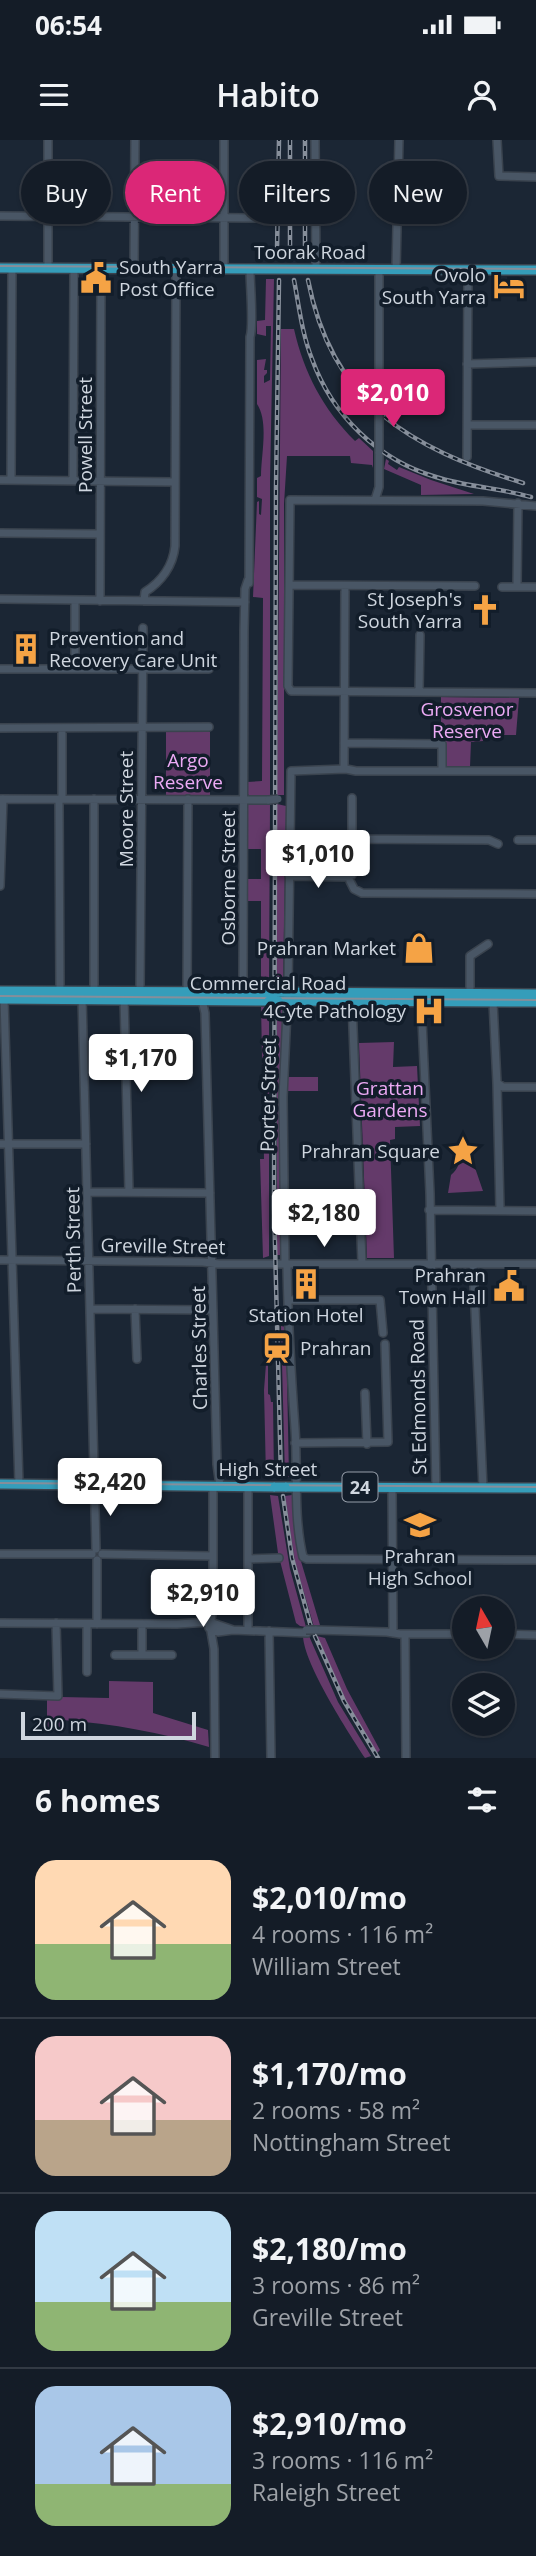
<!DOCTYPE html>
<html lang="en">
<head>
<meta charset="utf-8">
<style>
  :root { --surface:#141c27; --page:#212933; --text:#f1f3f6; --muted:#9da1a7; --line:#333a44; --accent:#db2777 }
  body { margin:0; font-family:"Open Sans",sans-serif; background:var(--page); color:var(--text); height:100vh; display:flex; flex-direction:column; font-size:26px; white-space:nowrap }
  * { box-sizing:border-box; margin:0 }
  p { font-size:23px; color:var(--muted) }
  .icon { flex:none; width:38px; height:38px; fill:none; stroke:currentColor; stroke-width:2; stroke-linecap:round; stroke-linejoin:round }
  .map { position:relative; height:1618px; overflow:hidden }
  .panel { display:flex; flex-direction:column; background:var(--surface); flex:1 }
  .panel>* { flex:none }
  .top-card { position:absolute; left:21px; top:21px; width:495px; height:63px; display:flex; gap:14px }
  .needle { width:46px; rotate:351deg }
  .tools { position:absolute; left:452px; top:1456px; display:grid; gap:14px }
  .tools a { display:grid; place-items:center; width:63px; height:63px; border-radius:50%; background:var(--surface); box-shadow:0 2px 5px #0004,0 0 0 2px var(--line); font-size:35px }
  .scale { position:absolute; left:21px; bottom:18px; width:175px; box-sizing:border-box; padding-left:7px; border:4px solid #cfd6df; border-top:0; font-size:19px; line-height:24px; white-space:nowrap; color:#cfd6df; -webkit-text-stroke:5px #121d2a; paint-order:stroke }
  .price { position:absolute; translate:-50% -60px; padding:0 16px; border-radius:7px; background:#fff; color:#222; font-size:23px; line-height:46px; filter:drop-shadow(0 2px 4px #0008) }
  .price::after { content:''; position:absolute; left:50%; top:42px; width:21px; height:16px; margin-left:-10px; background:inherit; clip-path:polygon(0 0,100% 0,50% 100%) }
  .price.on { background:var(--accent); color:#fff }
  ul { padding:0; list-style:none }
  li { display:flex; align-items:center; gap:21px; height:175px; padding:0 35px }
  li+li { border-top:2px solid var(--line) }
  li span { display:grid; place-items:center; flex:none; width:196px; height:140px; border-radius:21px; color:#555 }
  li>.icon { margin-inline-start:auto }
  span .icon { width:84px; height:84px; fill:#fffc; stroke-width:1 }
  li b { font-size:30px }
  h2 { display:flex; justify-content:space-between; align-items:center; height:84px; padding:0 35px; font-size:30px }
  .pill { padding:0 24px; border-radius:32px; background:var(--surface); box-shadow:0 2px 5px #0004,0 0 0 2px var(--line); font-size:24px; line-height:63px }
  .pill.on { background:var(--accent); color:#fff }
  .status { display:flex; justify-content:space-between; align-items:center; height:49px; padding:0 35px; background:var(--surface); direction:ltr }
  .status svg { height:19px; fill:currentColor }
  header { display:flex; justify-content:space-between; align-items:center; height:91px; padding:0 35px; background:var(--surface); font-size:32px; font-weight:600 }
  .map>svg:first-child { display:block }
</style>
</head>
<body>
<div class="status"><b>06:54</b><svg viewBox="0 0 49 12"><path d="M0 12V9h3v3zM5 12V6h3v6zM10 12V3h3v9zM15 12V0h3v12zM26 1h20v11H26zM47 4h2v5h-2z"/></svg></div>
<header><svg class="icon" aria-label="menu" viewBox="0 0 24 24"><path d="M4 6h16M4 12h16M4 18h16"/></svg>Habito<svg class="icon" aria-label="person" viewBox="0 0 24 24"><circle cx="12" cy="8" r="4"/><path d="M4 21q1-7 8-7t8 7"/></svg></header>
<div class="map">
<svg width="536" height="1618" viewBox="0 0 536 1618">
  <rect width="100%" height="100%" fill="#1b2634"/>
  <!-- green -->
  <path fill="#643a6a" d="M266,139H274L270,341V655H249L247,654V642L262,641L263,458L253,457L257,362L259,361V374L261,375L262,359L257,357V338L261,336C261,315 269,282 257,264V220L266,219L264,230H267V233L264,236V243L270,240L271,186H266V196L257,194V181L265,180Z
    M281,189H294C304,233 323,269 355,301L359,298L373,311V328L372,325L351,323L350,316H287L284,364V655H277Z
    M386,319L389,321L388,324L397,330L399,327L431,340L474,354L421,355V345L384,329Z
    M441,557L519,558L516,595H483V601L471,602L470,627H446V602L441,600Z
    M166,592H210V655H166Z
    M247,664H270L269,847H261V761H247V739H261V709H247Z
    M277,664L286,666L283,847H277Z
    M261,865H269V1116L263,1118L260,1019H264Z
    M277,865L283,866L281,1115H277Z
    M394,902L393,927L417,926L420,986L395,987V999L390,1000L394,1118H367L359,903Z
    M288,937H318V951H287Z
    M465,1014L470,1022H473L483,1051L448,1053L451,1035C459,1029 459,1020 465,1014Z
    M281,1186L286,1187L289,1337H285Z
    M266,1224H268V1254L270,1255L271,1262H273L274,1337H266L264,1250Z
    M139,1324V1337H103V1325Z
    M270,1355L278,1356L290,1429L306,1487L300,1486L296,1483L278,1413Z
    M292,1355L300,1418L320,1485L314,1487L295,1422L285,1356Z
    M303,1496H309L338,1562L371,1616L365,1618C348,1592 304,1524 303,1496Z
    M317,1496L325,1498L347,1549L380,1610L377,1613L347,1564Z
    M109,1541L153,1542V1573L208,1590L209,1607C160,1592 113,1584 63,1580V1589H47V1559H60L61,1557L109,1558Z"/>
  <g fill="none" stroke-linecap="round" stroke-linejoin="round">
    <defs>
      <path id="minor" d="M48,0V128
        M315,0L316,130
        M497,0L499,36L536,37
        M0,76L268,78
        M134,129L135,0
        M224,130V0
        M396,130L399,0
        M467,224L536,222
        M379,267V130
        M468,285H536
        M467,317L468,130
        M0,340L175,342
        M11,340L12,128
        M73,340L74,128
        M375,360L379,347V312
        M536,366L483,361L290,360L288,546L291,551L536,553
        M0,393L100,394
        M249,443L250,197C254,186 250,145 250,130
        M289,445L475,446
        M502,447H536
        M517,447L518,363
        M0,459L245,462
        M100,461L101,128
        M144,461L145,452C161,442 173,426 175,406L176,129
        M0,529H209
        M75,529V460
        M419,552L420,495
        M0,588L209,587
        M344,603L442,604V631
        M344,629L345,446
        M536,631H356L346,629L291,631L288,849L283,957L285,1123L287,1127C288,1181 291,1234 295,1288C298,1331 293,1374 303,1417L307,1419L536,1420
        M0,659L269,660
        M352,699L489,700L498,704
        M518,700H536
        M352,735V658
        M289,736L348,737
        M350,741L354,749L362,753L536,754
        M0,746L3,659
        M60,851L59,662L62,656V588
        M94,851V659
        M140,851L143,488
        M187,852L188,659
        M243,852L244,490L245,449L248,440
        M470,854V816L488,804
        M82,857L96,1409
        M124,857L129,1052
        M4,859L19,1344
        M421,859L430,1053L436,1348
        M202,860L205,873L217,1324L220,1346
        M352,862L362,1123
        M493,862L497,943L503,947H536
        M497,943L500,1070
        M0,1004H86
        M88,1052L210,1053
        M429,1070L536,1071
        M0,1120L203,1122L219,1124H536
        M473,1124L483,1348
        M288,1160H380L383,1193
        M91,1169L213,1170
        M135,1169L137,1219
        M365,1253L367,1304
        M295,1303L388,1302L385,1204
        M213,1346V1468L210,1486L214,1509L215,1618
        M248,1346V1490
        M392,1347L393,1493
        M0,1414H92
        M102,1414L213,1416
        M248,1419L279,1418
        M97,1420V1484
        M0,1483L177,1484L210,1482L233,1490
        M87,1484V1532
        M142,1484V1515
        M209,1488L218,1492L233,1490L307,1493
        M315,1490L387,1492L400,1494H464
        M269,1491L271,1618
        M405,1494L406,1618
        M502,1494L536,1495
        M115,1515H172
        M0,1554L58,1556L56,1483"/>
      <path id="major" d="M0,128L536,130
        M0,851L269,852
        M277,852L536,854
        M0,859L269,861
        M278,861L536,862
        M0,1344L275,1347
        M285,1347L536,1348"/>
    </defs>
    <!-- minor casing -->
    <use href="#minor" stroke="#3a434e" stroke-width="10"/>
    <!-- major casing -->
    <use href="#major" stroke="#3a434e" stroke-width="12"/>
    <!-- minor -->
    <use href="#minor" stroke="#495665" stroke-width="7"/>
    <!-- major -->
    <use href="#major" stroke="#359dba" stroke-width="9"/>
    <!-- tram -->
    <path stroke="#868e9a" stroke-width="2" d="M0,126L536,129
      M0,856L536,860
      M0,1343L536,1347"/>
    <defs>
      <path id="rail" d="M290,0V111
        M277,111L279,0
        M305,111V0
        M279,140L276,347L274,1066L281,1337
        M294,140C299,166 302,194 312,219C332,275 378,320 436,337C467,347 500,348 531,357
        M308,140C332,264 410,308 523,343
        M283,1356L292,1418L311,1487
        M315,1496L344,1561L378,1618"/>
    </defs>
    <!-- rail casing -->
    <use href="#rail" stroke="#868e9a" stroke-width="4.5"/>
    <!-- rail -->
    <use href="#rail" stroke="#121d2a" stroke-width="2" stroke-dasharray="5" stroke-linecap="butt"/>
    <defs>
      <path id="minor-bridge" d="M379,312V267
        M269,660L278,659
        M306,1490H315"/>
      <path id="major-bridge" d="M269,852H277
        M269,861H278
        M275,1347H285"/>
    </defs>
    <!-- minor-bridge casing -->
    <use href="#minor-bridge" stroke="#3a434e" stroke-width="10" stroke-linecap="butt"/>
    <!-- major-bridge casing -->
    <use href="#major-bridge" stroke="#3a434e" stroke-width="12" stroke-linecap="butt"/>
    <!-- minor-bridge -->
    <use href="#minor-bridge" stroke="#495665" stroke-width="7"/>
    <!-- major-bridge -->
    <use href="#major-bridge" stroke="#359dba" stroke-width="9"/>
  </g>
  <!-- icons -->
  <defs>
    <symbol id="civic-bare" viewBox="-9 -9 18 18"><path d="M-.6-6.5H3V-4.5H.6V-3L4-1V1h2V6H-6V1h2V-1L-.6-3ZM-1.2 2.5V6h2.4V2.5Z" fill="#f5a345" stroke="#121d2a" stroke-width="2.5" paint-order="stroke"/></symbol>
    <symbol id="hotel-bare" viewBox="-9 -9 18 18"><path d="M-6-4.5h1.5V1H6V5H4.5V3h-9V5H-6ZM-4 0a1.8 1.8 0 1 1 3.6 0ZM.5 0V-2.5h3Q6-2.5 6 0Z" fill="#f5a345" stroke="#121d2a" stroke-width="2.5" paint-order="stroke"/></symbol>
    <symbol id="church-bare" viewBox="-9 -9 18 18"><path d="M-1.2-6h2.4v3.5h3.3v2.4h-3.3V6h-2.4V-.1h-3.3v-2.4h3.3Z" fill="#f5a345" stroke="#121d2a" stroke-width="2.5" paint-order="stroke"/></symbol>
    <symbol id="building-bare" viewBox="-9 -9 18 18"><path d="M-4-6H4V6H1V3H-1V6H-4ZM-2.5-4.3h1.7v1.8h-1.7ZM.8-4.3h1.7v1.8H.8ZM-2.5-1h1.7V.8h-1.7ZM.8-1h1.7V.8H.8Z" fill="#f5a345" stroke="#121d2a" stroke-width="2.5" paint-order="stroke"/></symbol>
    <symbol id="shop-bare" viewBox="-9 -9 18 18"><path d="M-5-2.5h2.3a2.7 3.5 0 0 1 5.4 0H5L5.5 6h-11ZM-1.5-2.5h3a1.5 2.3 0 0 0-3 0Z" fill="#f5a345" stroke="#121d2a" stroke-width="2.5" paint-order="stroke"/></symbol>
    <symbol id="hospital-bare" viewBox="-9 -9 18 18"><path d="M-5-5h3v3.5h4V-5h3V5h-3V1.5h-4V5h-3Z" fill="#f5a345" stroke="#121d2a" stroke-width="2.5" paint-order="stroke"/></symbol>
    <symbol id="sight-bare" viewBox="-9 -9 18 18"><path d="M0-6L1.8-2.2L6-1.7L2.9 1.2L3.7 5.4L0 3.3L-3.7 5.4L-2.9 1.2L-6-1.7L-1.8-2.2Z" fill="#f5a345" stroke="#121d2a" stroke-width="2.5" paint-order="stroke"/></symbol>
    <symbol id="station-bare" viewBox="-9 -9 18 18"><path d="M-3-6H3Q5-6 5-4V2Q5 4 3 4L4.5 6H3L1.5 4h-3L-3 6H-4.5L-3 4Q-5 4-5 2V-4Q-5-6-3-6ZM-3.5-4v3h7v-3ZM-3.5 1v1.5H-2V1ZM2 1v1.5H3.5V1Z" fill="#f5a345" stroke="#121d2a" stroke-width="2.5" paint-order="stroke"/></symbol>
    <symbol id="school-bare" viewBox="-9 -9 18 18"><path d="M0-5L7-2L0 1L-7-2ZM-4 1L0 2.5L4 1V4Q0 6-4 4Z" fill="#f5a345" stroke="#121d2a" stroke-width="2.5" paint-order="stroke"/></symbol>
  </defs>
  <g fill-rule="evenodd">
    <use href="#civic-bare" x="74" y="116" width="44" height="44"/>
    <use href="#hotel-bare" x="487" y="124" width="44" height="44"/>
    <use href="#church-bare" x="463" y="448" width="44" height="44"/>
    <use href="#building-bare" x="4" y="487" width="44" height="44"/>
    <use href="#shop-bare" x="397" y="786" width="44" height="44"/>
    <use href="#hospital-bare" x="407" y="849" width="44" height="44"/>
    <use href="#sight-bare" x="441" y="989" width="44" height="44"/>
    <use href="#building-bare" x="284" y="1122" width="44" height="44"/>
    <use href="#civic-bare" x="487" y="1124" width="44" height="44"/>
    <use href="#station-bare" x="255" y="1186" width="44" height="44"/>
    <use href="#school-bare" x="398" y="1363" width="44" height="44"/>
  </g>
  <g text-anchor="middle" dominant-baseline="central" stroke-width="7" stroke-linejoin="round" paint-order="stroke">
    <!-- shield labels -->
    <rect fill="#121d2a" stroke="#969ea9" stroke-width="2" x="342.5" y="1332.5" width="35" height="29" rx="5"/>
    <g font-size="18" font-weight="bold" fill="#cfd6df">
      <text x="360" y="1347">24</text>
    </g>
    <!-- street labels -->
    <g font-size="19" fill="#cfd6df" stroke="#121d2a">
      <text x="310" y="112">Toorak Road</text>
      <text transform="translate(85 295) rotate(-90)">Powell Street</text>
      <text transform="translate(126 669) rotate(-90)">Moore Street</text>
      <text transform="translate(228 738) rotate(-90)">Osborne Street</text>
      <text x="268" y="843">Commercial Road</text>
      <text transform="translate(268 955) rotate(-89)">Porter Street</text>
      <text transform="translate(73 1100) rotate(-91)">Perth Street</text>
      <text transform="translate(163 1106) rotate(1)">Greville Street</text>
      <text transform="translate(199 1208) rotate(-91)">Charles Street</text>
      <text transform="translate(418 1257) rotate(-91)">St Edmonds Road</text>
      <text x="268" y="1329">High Street</text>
    </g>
    <!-- poi labels -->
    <g font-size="19" fill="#cfd6df" stroke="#121d2a" text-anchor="end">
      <text x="119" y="127" text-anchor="start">South Yarra<tspan x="119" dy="22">Post Office</tspan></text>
      <text x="486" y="135">Ovolo<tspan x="486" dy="22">South Yarra</tspan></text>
      <text x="462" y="459">St Joseph's<tspan x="462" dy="22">South Yarra</tspan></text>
      <text x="49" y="498" text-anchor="start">Prevention and<tspan x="49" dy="22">Recovery Care Unit</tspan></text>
      <text x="396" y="808">Prahran Market</text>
      <text x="406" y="871">4Cyte Pathology</text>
      <text x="440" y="1011">Prahran Square</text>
      <text x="486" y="1135">Prahran<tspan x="486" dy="22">Town Hall</tspan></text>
      <text x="306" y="1175" text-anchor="middle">Station Hotel</text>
      <text x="300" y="1208" text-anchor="start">Prahran</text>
      <text x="420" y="1416" text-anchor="middle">Prahran<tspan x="420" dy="22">High School</tspan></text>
    </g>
    <!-- park labels -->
    <g font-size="19" fill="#ecaaf5" stroke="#121d2a">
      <text x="467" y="569">Grosvenor<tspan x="467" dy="22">Reserve</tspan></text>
      <text x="188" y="620">Argo<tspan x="188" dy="22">Reserve</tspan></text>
      <text x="390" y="948">Grattan<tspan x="390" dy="22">Gardens</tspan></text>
    </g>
  </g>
</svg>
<div class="tools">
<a><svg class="needle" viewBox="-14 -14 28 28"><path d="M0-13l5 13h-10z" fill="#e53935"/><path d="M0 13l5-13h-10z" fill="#9da1a7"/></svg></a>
<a><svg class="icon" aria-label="layers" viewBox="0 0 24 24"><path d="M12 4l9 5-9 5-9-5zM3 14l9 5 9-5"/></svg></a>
</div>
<div class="scale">200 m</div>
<b class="price on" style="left:393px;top:289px">$2,010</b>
<b class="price" style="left:318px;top:750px">$1,010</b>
<b class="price" style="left:141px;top:954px">$1,170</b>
<b class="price" style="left:324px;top:1109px">$2,180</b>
<b class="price" style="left:110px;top:1378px">$2,420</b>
<b class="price" style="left:203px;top:1489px">$2,910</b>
<div class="top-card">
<a class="pill">Buy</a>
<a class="pill on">Rent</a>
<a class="pill">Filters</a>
<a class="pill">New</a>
</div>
</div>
<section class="panel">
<h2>6 homes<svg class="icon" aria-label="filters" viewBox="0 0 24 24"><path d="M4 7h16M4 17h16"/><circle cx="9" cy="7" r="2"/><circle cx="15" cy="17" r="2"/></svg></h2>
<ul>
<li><span style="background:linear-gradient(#ffd9b3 60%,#8fb573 0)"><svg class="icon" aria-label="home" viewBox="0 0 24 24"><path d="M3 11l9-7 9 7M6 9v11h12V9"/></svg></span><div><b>$2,010/mo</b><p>4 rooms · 116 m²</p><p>William Street</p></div></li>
<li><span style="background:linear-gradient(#f6c9c9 60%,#b9a48a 0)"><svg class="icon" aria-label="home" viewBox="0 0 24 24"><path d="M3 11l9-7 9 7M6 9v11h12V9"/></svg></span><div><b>$1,170/mo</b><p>2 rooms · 58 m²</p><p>Nottingham Street</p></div></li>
<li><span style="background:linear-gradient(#bfe0f5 65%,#8fb573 0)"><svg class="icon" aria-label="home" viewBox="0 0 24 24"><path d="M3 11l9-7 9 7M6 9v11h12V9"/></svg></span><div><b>$2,180/mo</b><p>3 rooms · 86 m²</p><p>Greville Street</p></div></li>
<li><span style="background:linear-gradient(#a9c7e8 70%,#8fb573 0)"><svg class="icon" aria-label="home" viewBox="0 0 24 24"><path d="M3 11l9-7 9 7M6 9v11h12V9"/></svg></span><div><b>$2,910/mo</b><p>3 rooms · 116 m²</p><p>Raleigh Street</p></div></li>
</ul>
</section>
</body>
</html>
